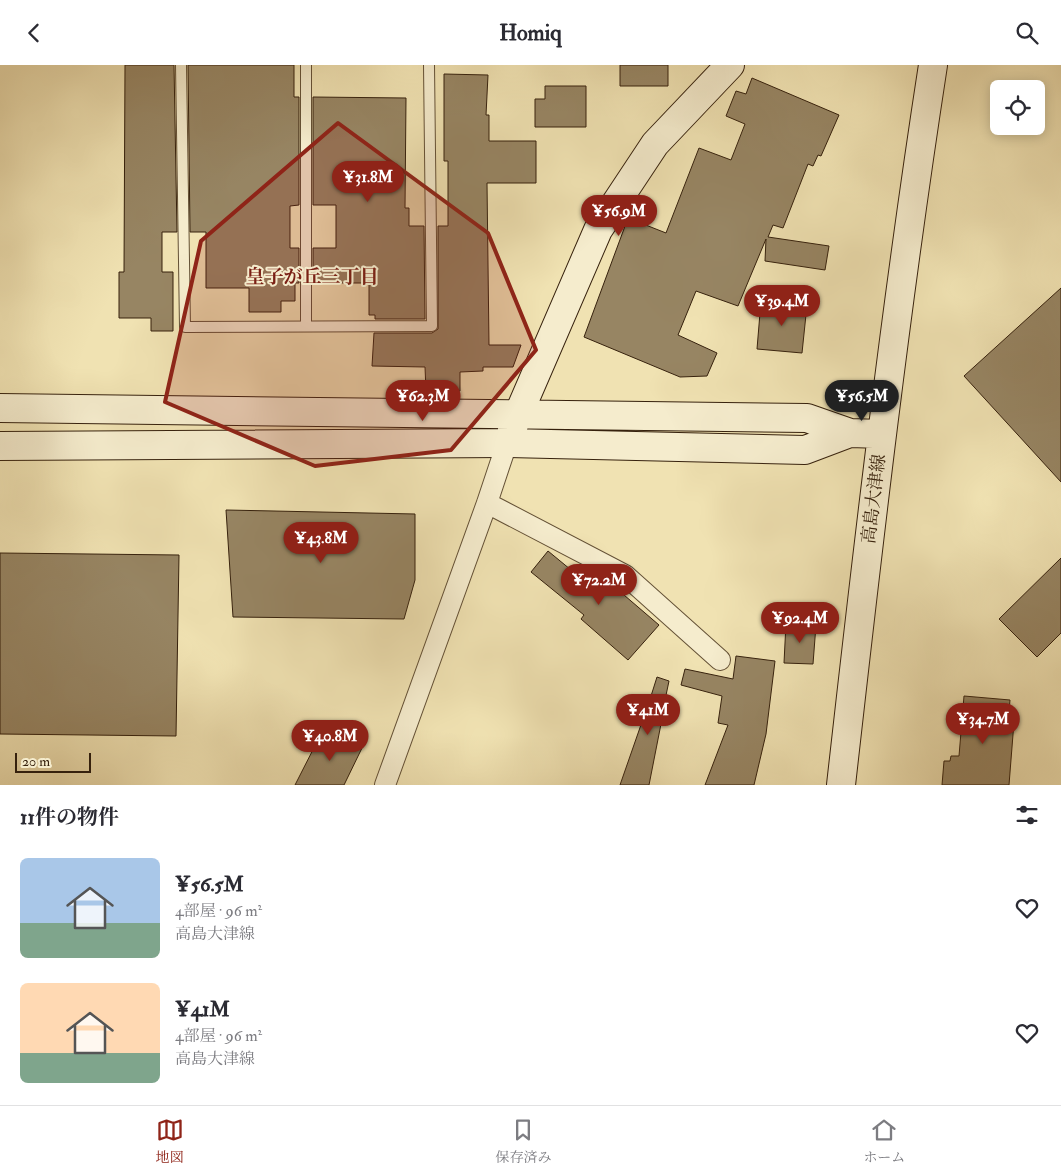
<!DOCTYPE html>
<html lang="ja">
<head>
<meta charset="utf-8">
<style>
  :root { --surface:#fff; --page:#f7f7f7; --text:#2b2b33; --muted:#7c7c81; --line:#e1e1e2; --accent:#8f2418 }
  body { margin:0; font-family:"IM FELL Double Pica","Noto Serif JP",serif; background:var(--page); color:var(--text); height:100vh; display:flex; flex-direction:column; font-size:19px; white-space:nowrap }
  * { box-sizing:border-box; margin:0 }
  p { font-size:16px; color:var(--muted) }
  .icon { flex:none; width:28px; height:28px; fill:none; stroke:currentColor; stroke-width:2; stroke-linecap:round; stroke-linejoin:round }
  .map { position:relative; height:720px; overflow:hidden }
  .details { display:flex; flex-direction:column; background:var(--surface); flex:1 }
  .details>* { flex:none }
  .fabs { position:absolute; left:990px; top:15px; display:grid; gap:10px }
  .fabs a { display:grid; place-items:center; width:55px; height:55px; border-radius:8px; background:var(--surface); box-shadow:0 2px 12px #0003; font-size:25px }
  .scale { position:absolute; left:15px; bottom:12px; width:76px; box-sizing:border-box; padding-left:5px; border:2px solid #36210d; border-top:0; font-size:14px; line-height:18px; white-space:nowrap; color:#36210d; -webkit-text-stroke:4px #f5eccd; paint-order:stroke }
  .price { position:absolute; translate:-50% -42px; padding:0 11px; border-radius:18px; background:var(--accent); color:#fff; font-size:16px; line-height:32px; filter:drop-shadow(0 1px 2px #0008) }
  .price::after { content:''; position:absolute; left:50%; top:30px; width:15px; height:11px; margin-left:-8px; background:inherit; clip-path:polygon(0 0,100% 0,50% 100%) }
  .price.current { background:#222; color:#fff }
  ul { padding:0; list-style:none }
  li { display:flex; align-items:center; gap:15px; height:125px; padding:0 20px }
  li span { display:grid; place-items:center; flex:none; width:140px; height:100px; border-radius:8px; color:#555 }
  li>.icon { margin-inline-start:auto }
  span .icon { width:60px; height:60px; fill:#fffc; stroke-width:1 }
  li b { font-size:21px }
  h2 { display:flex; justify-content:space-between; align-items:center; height:60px; padding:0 20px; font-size:21px }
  header { display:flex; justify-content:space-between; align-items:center; height:65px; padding:0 20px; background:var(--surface); font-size:22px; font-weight:800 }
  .menu { display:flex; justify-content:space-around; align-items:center; height:70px; border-top:1px solid var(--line); background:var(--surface); font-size:14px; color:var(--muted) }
  .menu a { display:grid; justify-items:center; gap:2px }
  .menu .current { color:var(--accent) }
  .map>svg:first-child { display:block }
</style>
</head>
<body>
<header><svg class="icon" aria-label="back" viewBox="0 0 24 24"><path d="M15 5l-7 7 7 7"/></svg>Homiq<svg class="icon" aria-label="search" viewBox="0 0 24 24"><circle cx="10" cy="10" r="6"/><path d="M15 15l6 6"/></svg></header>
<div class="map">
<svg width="1061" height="720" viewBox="0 0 1061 720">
  <rect width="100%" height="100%" fill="#f0e2b2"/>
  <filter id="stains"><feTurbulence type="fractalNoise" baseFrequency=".004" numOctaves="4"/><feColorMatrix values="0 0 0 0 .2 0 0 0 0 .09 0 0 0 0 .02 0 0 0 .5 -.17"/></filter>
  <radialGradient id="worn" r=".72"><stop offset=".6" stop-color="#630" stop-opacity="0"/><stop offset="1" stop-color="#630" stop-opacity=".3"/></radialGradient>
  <!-- building -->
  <path fill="#978563" stroke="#36210d" d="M125,0H174L177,167H162V207H173V266H151V253H119V207H124Z
    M188,0H294V32H299V140L290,141V183H299V218H295V236H281V247H249V223H206V167H190Z
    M620,0H668V21H620Z
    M444,9L488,10L486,50H489V76H536V118H487L489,280H521L513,302H483V306L460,307V326H426L425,302L372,301L374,268H432L438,264V161H448V96H444Z
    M752,13L839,50L821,91L818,90L813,101L808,99L783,163L773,160L768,172L829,181L825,205L765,196L766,174L738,241L696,226L678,270L717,288L707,311L680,312L584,272L628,153L666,168L699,83L731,95L745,59L726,51L736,26L746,29Z
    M545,21H586V62H535V34H545Z
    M313,32L406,33L405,143H409V161H424L425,254H375V250H369V218H313V183H336V140H313Z
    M1061,223V417L964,311Z
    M761,236L807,240L802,288L757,284Z
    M226,445L415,449V515L404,554L233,552Z
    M548,486L593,523L603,512L659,560L628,595L581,554L584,550L531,507Z
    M0,488L179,490L176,671L0,669Z
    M1061,493V568L1037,592L999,554Z
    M786,558L816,560L813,599L784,598Z
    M736,591L775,596L766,669L754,720H705L728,660L718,658L722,631L681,620L685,604L733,614Z
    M657,612L669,616L665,635L673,637L666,660L661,659L649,720H620L643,654L641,653L648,630L651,631Z
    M964,631L1010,635L1008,657H1014L1009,720H942L944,696H950L951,691H959Z
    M322,667L333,673L335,670L362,683L344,720H295Z"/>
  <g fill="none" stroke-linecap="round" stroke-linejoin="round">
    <defs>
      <path id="lane" d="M181,0L185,262L432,261L429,0
        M306,0V261"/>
      <path id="street" d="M487,438L625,510L720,595
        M385,720L487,438L507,378"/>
      <path id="secondary" d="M0,343L807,353L850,368L882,369
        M512,364L598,165L655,79L730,0
        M0,381L507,378L805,385L850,368
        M841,720C868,480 896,239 933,0"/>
    </defs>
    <!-- lane casing -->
    <use href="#lane" stroke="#645136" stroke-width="12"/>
    <!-- street casing -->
    <use href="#street" stroke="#645136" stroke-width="22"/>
    <!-- secondary casing -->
    <use href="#secondary" stroke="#36210d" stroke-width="30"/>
    <!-- lane -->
    <use href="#lane" stroke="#f5eccd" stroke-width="10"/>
    <!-- street -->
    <use href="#street" stroke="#f5eccd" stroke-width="20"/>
    <!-- secondary -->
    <use href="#secondary" stroke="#f5eccd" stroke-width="28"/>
  </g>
  <!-- marked area -->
  <path fill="#8f2418" fill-opacity="0.2" stroke="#8f2418" stroke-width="4" stroke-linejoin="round" d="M338,58L488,168L536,285L451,385L315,401L165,337L201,176Z"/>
  <g text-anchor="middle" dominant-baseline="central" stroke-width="4" stroke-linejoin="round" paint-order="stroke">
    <!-- street labels -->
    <g font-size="18" fill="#36210d" stroke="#f5eccd">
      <text transform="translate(874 434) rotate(-83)">高島大津線</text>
    </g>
    <!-- neighbourhood labels -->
    <g font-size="19" font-weight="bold" fill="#7a1f14" stroke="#f5eccd">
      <text x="312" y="212">皇子が丘三丁目</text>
    </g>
  </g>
  <rect width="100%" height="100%" filter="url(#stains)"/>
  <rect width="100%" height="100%" fill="url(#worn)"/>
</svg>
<div class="fabs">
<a><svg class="icon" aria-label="locate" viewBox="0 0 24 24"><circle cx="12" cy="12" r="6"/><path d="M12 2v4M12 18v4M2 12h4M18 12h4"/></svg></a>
</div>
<div class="scale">20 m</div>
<b class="price" style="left:368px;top:138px">¥31.8M</b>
<b class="price" style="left:619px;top:172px">¥56.9M</b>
<b class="price" style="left:782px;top:262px">¥39.4M</b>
<b class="price" style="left:423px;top:357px">¥62.3M</b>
<b class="price current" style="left:862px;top:357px">¥56.5M</b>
<b class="price" style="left:321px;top:499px">¥43.8M</b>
<b class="price" style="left:599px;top:541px">¥72.2M</b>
<b class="price" style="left:800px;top:579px">¥92.4M</b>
<b class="price" style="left:648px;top:671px">¥41M</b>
<b class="price" style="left:983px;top:680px">¥34.7M</b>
<b class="price" style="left:330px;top:697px">¥40.8M</b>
</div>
<section class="details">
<h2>11件の物件<svg class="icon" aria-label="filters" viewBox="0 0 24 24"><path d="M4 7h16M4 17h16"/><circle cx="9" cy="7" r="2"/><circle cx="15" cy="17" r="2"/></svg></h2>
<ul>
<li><span style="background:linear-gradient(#a9c7e8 65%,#7fa58c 0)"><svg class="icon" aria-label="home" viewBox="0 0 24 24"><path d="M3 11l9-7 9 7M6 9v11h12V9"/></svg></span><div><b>¥56.5M</b><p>4部屋 · 96 m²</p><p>高島大津線</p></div><svg class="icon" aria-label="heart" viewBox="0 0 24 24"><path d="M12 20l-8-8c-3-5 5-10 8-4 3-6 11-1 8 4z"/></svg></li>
<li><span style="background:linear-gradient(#ffd9b3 70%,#7fa58c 0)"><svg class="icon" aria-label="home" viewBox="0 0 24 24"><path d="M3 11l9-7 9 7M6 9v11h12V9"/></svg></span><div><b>¥41M</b><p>4部屋 · 96 m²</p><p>高島大津線</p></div><svg class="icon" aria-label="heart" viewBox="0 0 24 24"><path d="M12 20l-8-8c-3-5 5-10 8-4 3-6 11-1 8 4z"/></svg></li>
</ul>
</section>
<nav class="menu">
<a class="current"><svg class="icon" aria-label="map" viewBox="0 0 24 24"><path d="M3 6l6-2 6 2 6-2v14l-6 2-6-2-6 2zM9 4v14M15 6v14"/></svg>地図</a>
<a><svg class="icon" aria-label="saved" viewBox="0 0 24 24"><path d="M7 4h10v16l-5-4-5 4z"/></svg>保存済み</a>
<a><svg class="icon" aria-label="home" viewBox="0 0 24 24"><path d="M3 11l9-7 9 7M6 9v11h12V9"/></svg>ホーム</a>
</nav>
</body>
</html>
